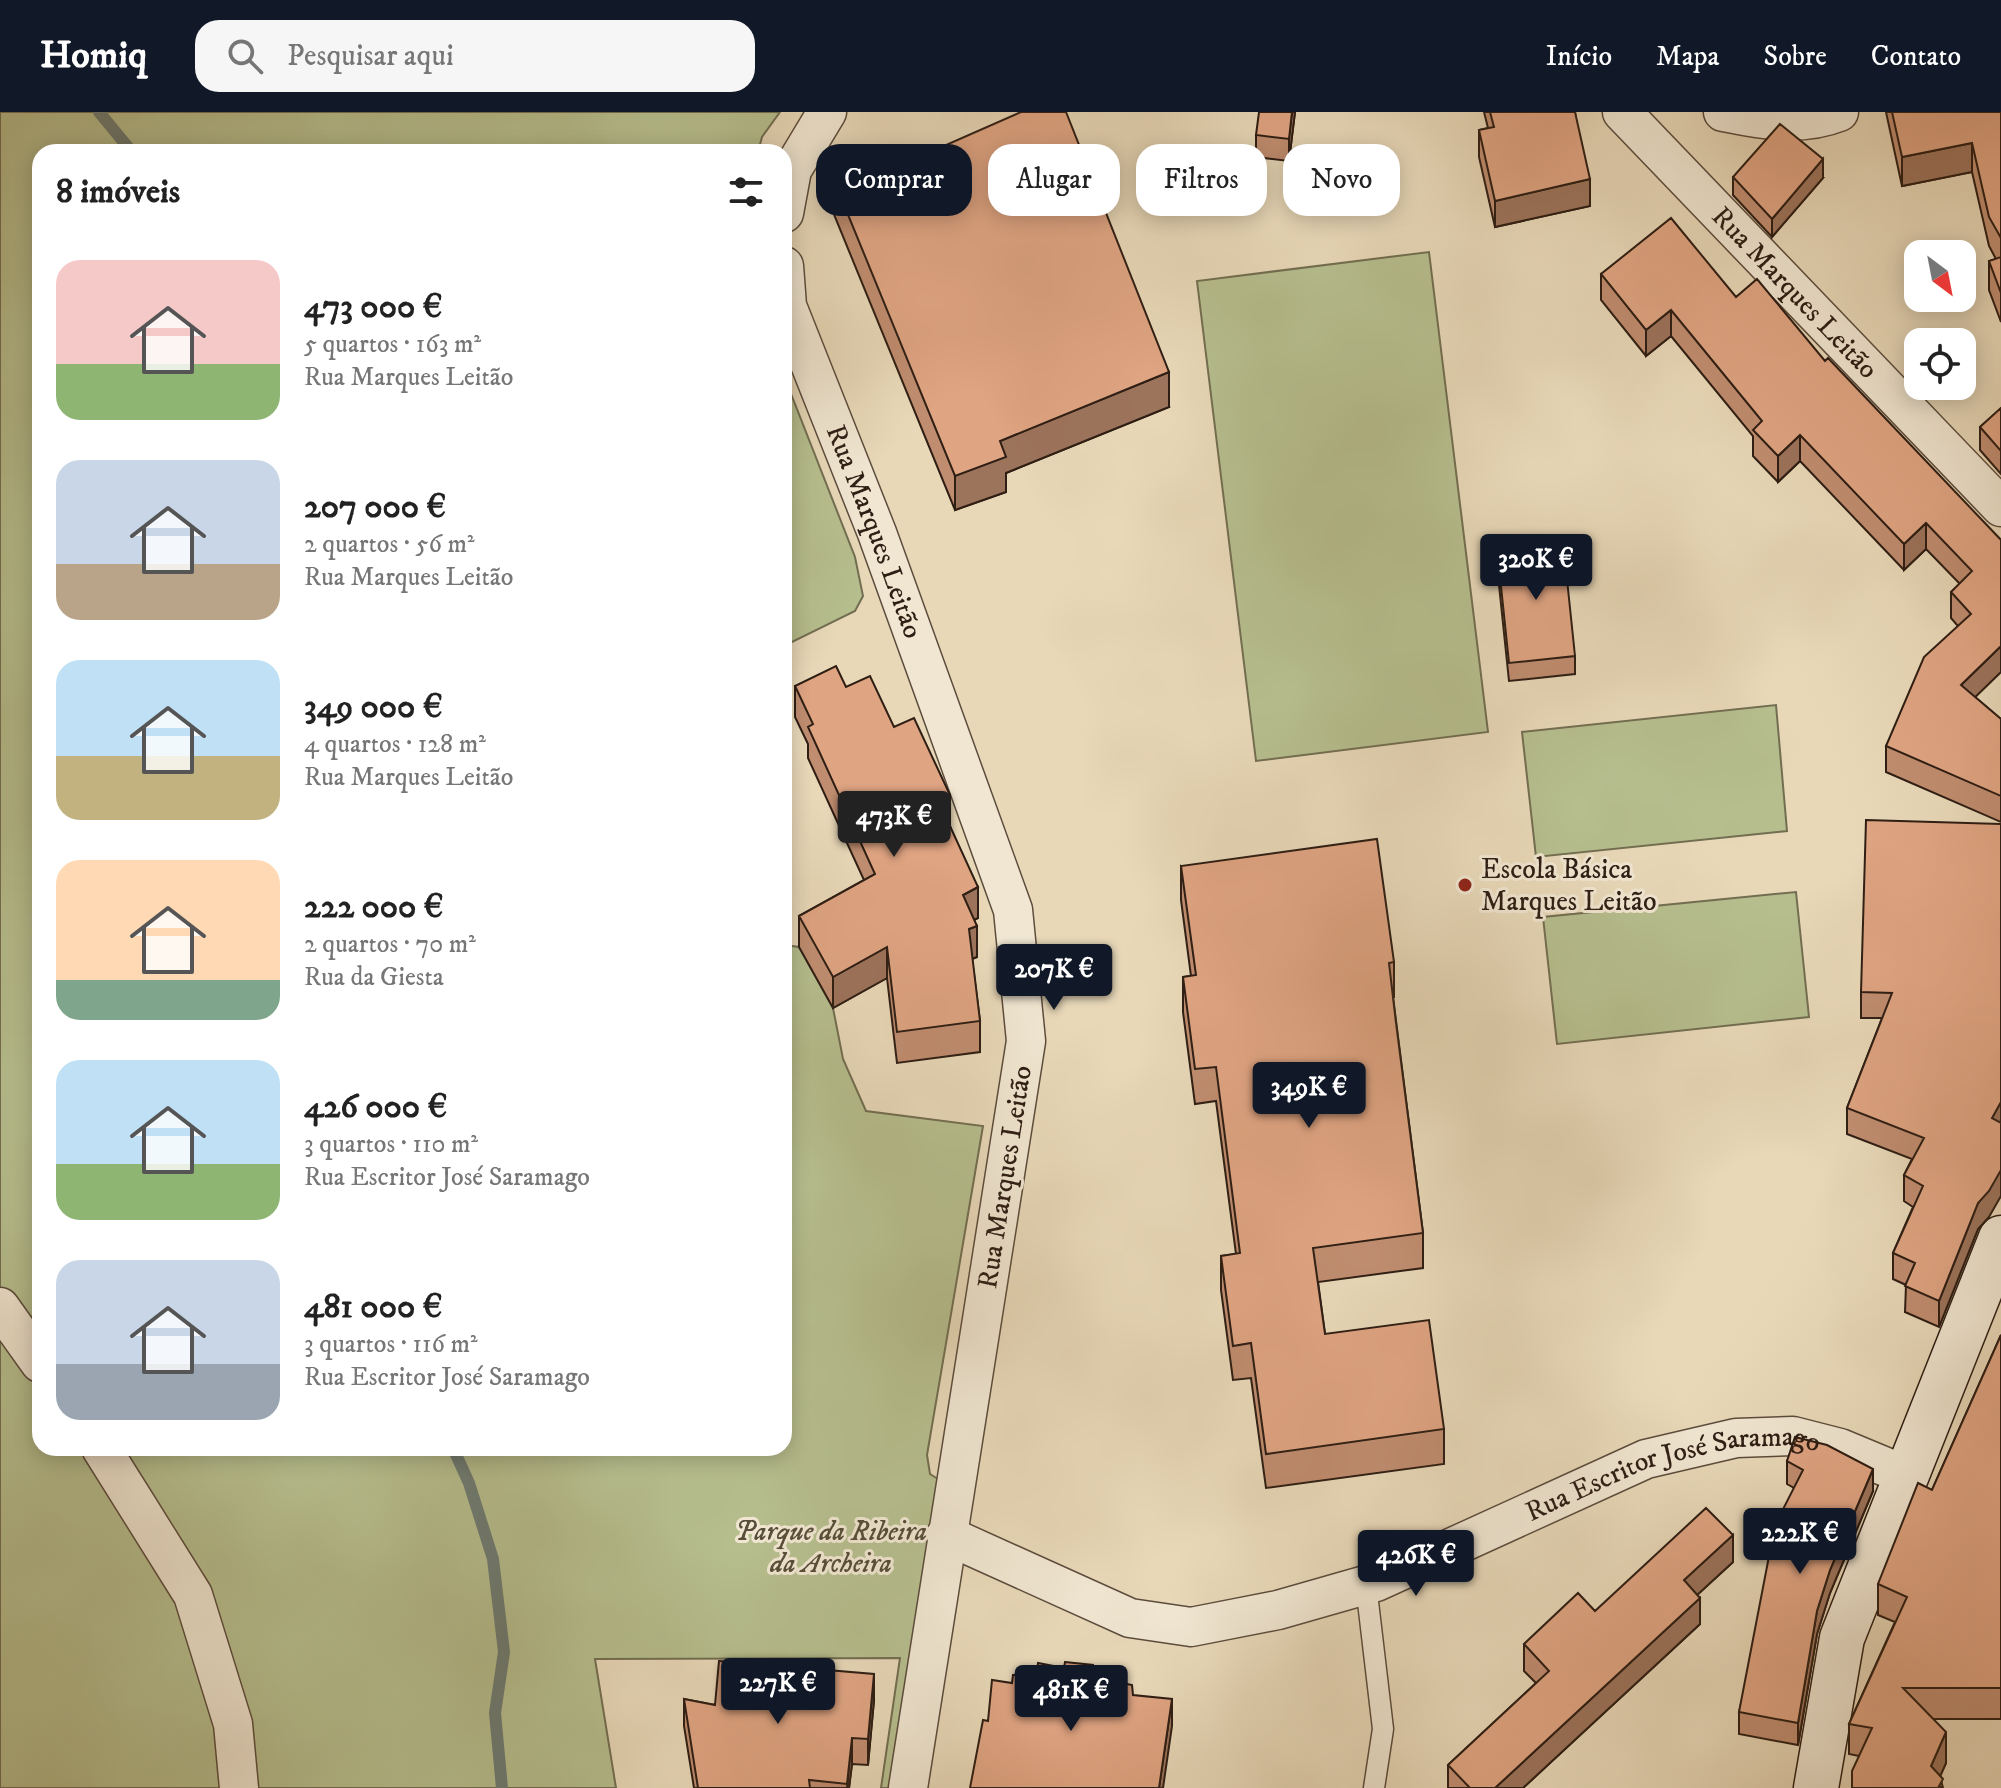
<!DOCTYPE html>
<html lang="pt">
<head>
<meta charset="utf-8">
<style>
  :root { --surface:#fff; --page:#f6f6f6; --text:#222; --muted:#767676; --accent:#111827 }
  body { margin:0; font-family:"IM FELL DW Pica",serif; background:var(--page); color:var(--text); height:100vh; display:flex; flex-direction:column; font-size:30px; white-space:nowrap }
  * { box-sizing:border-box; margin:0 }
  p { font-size:26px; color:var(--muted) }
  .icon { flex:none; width:44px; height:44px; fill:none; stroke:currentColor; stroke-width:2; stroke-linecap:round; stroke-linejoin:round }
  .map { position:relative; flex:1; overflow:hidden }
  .sheet { position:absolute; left:32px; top:32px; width:760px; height:1312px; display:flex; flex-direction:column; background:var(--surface); border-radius:24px; box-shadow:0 4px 20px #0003 }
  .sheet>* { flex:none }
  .guide { position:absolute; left:816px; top:32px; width:760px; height:72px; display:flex; gap:16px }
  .needle { width:52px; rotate:148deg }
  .controls { position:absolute; left:1904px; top:128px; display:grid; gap:16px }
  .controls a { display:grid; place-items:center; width:72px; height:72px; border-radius:16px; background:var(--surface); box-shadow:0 4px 20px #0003; font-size:40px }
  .price { position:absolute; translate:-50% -68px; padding:0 18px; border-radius:8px; background:var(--accent); color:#fff; font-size:26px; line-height:52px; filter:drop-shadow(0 2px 4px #0008) }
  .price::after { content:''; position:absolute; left:50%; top:48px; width:24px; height:18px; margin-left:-12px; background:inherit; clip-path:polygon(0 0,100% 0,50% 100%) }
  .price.current { background:#222; color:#fff }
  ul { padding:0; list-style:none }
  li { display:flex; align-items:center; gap:24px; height:200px; padding:0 24px }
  li span { display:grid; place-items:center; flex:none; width:224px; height:160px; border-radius:24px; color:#555 }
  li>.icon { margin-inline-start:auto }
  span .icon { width:96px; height:96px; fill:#fffc; stroke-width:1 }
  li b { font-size:34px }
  h2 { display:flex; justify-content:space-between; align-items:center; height:96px; padding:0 24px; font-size:34px }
  .chip { padding:0 28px; border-radius:24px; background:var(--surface); box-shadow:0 4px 20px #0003; font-size:28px; line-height:72px }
  .chip.current { background:var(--accent); color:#fff }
  header { display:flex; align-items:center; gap:48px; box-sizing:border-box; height:112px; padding:0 40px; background:var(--accent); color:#fff }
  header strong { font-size:38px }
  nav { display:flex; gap:44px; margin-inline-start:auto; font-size:28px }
  .search { width:560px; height:72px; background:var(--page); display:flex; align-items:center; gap:20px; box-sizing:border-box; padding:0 28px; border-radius:24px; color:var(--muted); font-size:30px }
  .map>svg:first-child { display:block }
</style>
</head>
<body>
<header>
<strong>Homiq</strong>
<div class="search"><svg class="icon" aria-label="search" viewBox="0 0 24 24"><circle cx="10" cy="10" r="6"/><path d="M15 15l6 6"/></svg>Pesquisar aqui</div>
<nav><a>Início</a><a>Mapa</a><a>Sobre</a><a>Contato</a></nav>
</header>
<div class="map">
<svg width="2001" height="1676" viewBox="0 0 2001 1676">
  <rect width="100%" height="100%" fill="#e8d8b8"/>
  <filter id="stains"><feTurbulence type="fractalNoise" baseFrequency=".0025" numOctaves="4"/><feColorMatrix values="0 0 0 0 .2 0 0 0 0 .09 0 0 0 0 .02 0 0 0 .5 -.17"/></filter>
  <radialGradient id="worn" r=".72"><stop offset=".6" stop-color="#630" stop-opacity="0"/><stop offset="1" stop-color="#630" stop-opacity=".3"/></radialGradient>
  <!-- green -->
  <path fill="#b6be8e" stroke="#726e51" stroke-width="2" d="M0,0H780L762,25L758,40H40V1336H784V833L799,835L833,896L843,947L866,999L983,1014L927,1343L930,1362L954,1377L909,1676H881L900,1546L595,1547L616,1676H0Z
    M1429,140L1488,620L1256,649L1197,169Z
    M784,264L855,445L863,484L855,499L784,534Z
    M1776,593L1787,719L1536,745L1522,620Z
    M1796,780L1809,905L1557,932L1543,805Z"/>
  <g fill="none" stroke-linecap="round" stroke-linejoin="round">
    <!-- stream -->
    <path stroke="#6d7b73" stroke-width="12" d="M99,0L132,40
      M453,1336L469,1371L493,1447L504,1540L495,1601L502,1676"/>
    <defs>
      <path id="lane" d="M1366,1473L1383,1617L1374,1676"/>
      <g id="street">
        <path id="s1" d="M1622,0L2001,395"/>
        <path d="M1723,0C1762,8 1801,15 1839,0"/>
        <path d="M784,101L792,58L827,0"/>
        <path id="s2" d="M784,154L787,194L877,421L1013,798L1026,929L908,1676"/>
        <path d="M0,1195L40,1251"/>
        <path d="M101,1336L193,1483L233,1612L239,1676"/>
        <path id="s3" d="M946,1423L1130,1506L1191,1515L1278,1498L1376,1470L1646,1347L1736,1326L1793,1324L1840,1336L1905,1363"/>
      </g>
      <path id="secondary" d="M1816,1676L1842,1526L2001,1126"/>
    </defs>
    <!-- lane casing -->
    <use href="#lane" stroke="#5c4c3d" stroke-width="23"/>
    <!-- street casing -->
    <use href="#street" stroke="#5c4c3d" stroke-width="41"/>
    <!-- secondary casing -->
    <use href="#secondary" stroke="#2e1e14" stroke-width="47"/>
    <!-- lane -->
    <use href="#lane" stroke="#f0e6d1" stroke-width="20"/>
    <!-- street -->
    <use href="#street" stroke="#f0e6d1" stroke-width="38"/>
    <!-- secondary -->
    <use href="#secondary" stroke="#f0e6d1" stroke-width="44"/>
  </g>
  <!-- wall -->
  <path fill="#c08d70" stroke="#2e1e14" stroke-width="2" d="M1295,0L1289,49L1256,45V23Z
    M1484,0H1575L1590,94L1495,115L1479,45V18L1488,16Z
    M1886,0H2001V210L1989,178V149L1996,147L1989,134L1972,60L1902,74Z
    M903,52L1169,295L1006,361V380L955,398L833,100V66Z
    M1733,65L1823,66L1772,125L1733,83Z
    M1601,162L1736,185L1825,249L2001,428L1975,585L2001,607V710L1886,660V634L1958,514L1951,506V480L1960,472L1926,437L1904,458L1800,349L1778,370L1753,344V324L1671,224L1646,244L1601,188Z
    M2001,296V362L1980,338V315Z
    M1497,436L1575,544V562L1509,569L1497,454Z
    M795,574L846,575L894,615L950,714L978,806L974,808L977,845L972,847L980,909V940L897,951L887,866L833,896L799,835V804L864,768L808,646V632L795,605Z
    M2001,712L1989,1105L1978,1117L1939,1215L1905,1200L1906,1173L1893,1167V1141L1913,1095L1904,1089V1063L1912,1047L1847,1022V996L1882,906H1861V880Z
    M1181,754L1394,850V885H1393L1423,1121V1156L1318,1170L1325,1222L1444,1317V1352L1266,1376L1251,1266L1233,1268L1221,1178V1144L1236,1142L1216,989L1195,992L1183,900V865L1191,864L1181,788Z
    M2001,1223V1607H1933L1946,1651L1940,1664L1943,1676L1859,1644L1849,1642V1612L1895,1510L1878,1503V1472L1932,1378Z
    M1787,1349L1873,1379L1830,1481L1817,1522L1798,1633L1739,1622V1600L1794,1376L1787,1372Z
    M1733,1450L1697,1483L1700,1512L1523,1676H1448V1653L1536,1571L1524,1559V1532L1595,1499Z
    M684,1587L715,1593L874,1588L868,1653L852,1652L849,1676H694L684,1614Z"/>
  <!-- shaded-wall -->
  <path fill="#9c735b" stroke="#2e1e14" stroke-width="2" d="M1292,0H1295L1289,49V27Z
    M1972,31V60L1902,74V45Z
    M1823,47V66L1772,125V107Z
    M1590,67V94L1495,115V89Z
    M1671,198V224L1646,244V218Z
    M1169,260V295L1006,361V380L955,398V364L1000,329Z
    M1800,323V349L1778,370V344Z
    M1926,411V437L1904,458V432Z
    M2001,534V560L1961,599V573Z
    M950,683V714L938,688Z
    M978,775V806L963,814V783Z
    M977,814V845L969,848V817Z
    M887,835V866L833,896V865Z
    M2001,990V1016L1992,1006Z
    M2001,1058V1084L1989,1105L1978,1117L1939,1215V1189L1978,1091Z
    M1873,1357V1379L1830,1481L1817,1522L1798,1633V1611L1817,1499L1830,1458Z
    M1733,1423V1450L1684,1495V1468Z
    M1700,1486V1512L1523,1676H1495Z
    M874,1562V1588L868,1653V1627Z
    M1172,1587V1614L1163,1676H1159Z
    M1946,1620V1651L1935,1676L1931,1654Z
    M852,1626V1652L849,1676H847Z"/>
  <!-- building -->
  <path fill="#dfa482" stroke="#2e1e14" stroke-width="2" d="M1021,0H1066L1169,260L1000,329L1006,345L955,364L833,66L895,36L903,52Z
    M1259,0H1292L1289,27L1256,23Z
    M1490,0H1575L1590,67L1495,89L1479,18L1494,15Z
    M1892,0H2001V126L1989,105L1972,31L1902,45Z
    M1780,12L1823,47L1772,107L1733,65Z
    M1671,106L1736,185L1757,167L1825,249L1828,246L2001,428V534L1961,573L2001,607V684L1886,634L1924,545L1971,502L1951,480L1972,459L1926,411L1904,432L1800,323L1778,344L1753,318L1762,309L1671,198L1646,218L1601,162Z
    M2001,145V181L1989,149Z
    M2001,296V339L1980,315Z
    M1563,429L1575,544L1509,551L1497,436Z
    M836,554L846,575L870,564L894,615L914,606L950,683L938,688L978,775L963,783L977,814L969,817L980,909L897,920L887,835L833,865L799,804L875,762L808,615L813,612L795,574Z
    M1866,708L2001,712V990L1992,1006L2001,1011V1058L1989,1079L1978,1091L1939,1189L1905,1174L1915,1151L1893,1141L1923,1074L1904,1063L1924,1026L1847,996L1892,881L1861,880Z
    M1377,727L1394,850L1389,851L1396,911L1423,1121L1313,1136L1325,1222L1429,1208L1444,1317L1266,1342L1251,1231L1233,1234L1221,1144L1240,1141L1216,955L1195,957L1183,865L1196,863L1181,754Z
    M2001,1223V1576H1903L1946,1620L1931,1654L1943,1667L1938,1676H1852V1659L1872,1616L1849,1612L1907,1485L1878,1472L1918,1371L1932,1378Z
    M1795,1325L1827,1333L1873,1357L1830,1458L1817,1499L1798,1611L1739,1600L1775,1413L1803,1358L1787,1349Z
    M1706,1396L1733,1423L1684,1468L1700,1486L1495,1676H1470L1448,1653L1549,1559L1524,1532L1578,1481L1595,1499Z
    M719,1549L874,1562L868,1627L852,1626L847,1672L809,1668L810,1676H698L684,1587L715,1593Z
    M1065,1550L1093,1553L1094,1565L1132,1573L1133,1583L1172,1587L1159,1676H970L983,1608L988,1609L992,1568L1012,1571L1013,1563L1037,1562L1038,1551L1064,1556Z"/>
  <!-- markers -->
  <circle fill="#8f2418" stroke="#f0e6d1" stroke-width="3" cx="1465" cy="773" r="8"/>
  <g text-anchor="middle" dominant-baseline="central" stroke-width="6" stroke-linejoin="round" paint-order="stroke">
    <!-- street labels -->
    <g font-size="28" fill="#2e1e14" stroke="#f0e6d1">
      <text stroke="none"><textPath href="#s1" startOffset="250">Rua Marques Leitão</textPath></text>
      <text stroke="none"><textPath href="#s2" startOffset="282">Rua Marques Leitão</textPath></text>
      <text transform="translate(1005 1065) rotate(-81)">Rua Marques Leitão</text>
      <text stroke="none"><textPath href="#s3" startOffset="774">Rua Escritor José Saramago</textPath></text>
    </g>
    <!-- poi labels -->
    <g font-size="28" fill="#2e1e14" stroke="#f0e6d1" text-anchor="start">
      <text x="1481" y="757">Escola Básica<tspan x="1481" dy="32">Marques Leitão</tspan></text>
    </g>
    <!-- park labels -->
    <g font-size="28" font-style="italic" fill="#574e39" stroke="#f0e6d1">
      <text x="831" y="1419">Parque da Ribeira<tspan x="831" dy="32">da Archeira</tspan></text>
    </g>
  </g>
  <rect width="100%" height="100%" filter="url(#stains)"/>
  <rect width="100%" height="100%" fill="url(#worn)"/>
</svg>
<div class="controls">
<a><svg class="needle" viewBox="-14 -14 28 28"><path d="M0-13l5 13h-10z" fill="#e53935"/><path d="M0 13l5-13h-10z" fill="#767676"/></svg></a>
<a><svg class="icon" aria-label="locate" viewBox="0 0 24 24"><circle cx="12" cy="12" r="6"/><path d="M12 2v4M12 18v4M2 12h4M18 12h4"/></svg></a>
</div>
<b class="price" style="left:1536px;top:490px">320K €</b>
<b class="price current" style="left:894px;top:747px">473K €</b>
<b class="price" style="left:1054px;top:900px">207K €</b>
<b class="price" style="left:1309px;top:1018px">349K €</b>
<b class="price" style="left:1800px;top:1464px">222K €</b>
<b class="price" style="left:1416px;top:1486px">426K €</b>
<b class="price" style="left:778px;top:1614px">227K €</b>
<b class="price" style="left:1071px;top:1621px">481K €</b>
<div class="guide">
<a class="chip current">Comprar</a>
<a class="chip">Alugar</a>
<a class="chip">Filtros</a>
<a class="chip">Novo</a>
</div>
<section class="sheet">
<h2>8 imóveis<svg class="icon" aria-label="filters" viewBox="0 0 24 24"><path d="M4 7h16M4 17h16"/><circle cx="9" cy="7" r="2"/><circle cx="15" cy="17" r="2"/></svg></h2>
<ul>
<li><span style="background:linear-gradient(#f6c9c9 65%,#8fb573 0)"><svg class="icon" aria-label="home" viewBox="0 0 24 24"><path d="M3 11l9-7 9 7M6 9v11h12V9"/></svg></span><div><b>473 000 €</b><p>5 quartos · 163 m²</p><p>Rua Marques Leitão</p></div></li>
<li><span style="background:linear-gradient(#c9d6e8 65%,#b9a48a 0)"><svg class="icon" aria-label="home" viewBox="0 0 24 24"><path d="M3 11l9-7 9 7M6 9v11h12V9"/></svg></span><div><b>207 000 €</b><p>2 quartos · 56 m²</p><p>Rua Marques Leitão</p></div></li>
<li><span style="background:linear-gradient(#bfe0f5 60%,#c2b280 0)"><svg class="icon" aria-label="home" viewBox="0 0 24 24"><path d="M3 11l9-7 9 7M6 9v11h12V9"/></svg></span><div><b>349 000 €</b><p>4 quartos · 128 m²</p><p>Rua Marques Leitão</p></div></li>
<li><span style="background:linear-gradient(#ffd9b3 75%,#7fa58c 0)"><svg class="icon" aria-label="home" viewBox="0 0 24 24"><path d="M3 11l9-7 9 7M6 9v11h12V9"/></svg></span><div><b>222 000 €</b><p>2 quartos · 70 m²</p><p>Rua da Giesta</p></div></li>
<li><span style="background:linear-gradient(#bfe0f5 65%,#8fb573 0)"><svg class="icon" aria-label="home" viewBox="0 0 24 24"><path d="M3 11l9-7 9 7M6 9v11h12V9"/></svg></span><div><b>426 000 €</b><p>3 quartos · 110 m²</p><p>Rua Escritor José Saramago</p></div></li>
<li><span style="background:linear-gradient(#c9d6e8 65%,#9aa5b1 0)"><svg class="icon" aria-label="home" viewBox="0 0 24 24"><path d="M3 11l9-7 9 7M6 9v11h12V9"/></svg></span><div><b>481 000 €</b><p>3 quartos · 116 m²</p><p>Rua Escritor José Saramago</p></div></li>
</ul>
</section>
</div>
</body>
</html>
